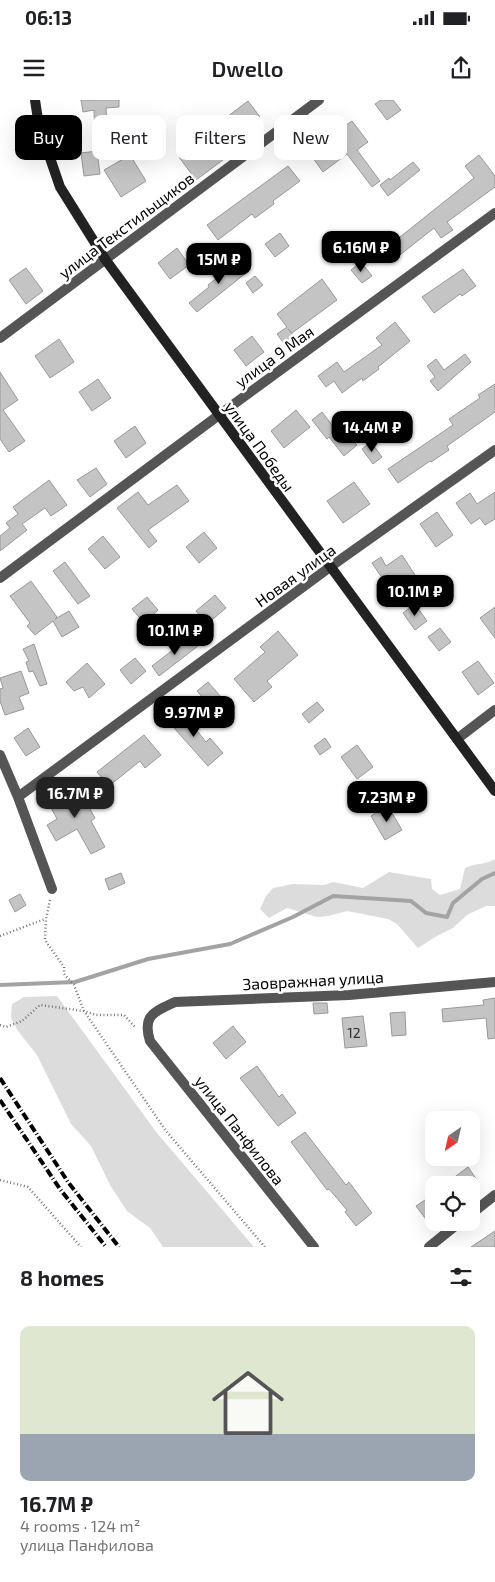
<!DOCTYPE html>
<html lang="en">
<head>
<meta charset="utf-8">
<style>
  :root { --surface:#fff; --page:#f6f6f6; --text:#202124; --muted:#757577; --accent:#000 }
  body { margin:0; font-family:"Exo 2",sans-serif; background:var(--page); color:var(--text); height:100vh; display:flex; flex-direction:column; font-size:19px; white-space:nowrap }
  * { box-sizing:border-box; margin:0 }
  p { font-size:16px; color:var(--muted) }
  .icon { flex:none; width:28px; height:28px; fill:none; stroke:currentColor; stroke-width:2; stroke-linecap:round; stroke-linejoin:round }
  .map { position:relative; height:1147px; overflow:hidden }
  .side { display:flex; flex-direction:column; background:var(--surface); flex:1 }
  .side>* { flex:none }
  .hud { position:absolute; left:15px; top:15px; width:465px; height:45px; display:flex; gap:10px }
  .needle { width:32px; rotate:214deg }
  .tools { position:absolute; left:425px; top:1011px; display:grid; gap:10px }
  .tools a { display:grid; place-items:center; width:55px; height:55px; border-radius:10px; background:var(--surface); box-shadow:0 5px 20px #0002; font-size:25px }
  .price { position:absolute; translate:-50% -42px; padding:0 11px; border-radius:10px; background:var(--accent); color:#fff; font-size:16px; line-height:32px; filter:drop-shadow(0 1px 2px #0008) }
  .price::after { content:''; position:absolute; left:50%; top:30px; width:15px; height:11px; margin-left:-8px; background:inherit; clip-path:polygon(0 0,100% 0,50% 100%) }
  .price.on { background:#222; color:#fff }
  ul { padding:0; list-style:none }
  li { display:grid; align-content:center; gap:10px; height:265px; padding:0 20px }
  li span { display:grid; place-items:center; height:155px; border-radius:10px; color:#555 }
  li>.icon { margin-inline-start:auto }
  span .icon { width:90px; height:90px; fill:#fffc; stroke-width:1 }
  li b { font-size:21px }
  h2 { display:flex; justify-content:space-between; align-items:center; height:60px; padding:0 20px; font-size:21px }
  .tag { padding:0 18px; border-radius:10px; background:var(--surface); box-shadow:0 5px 20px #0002; font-size:18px; line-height:45px }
  .tag.on { background:var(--accent); color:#fff }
  .status { display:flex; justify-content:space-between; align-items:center; height:35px; padding:0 25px; background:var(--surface); direction:ltr }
  .status svg { height:14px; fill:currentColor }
  header { display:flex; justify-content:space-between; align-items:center; height:65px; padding:0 20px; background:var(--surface); font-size:22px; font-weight:600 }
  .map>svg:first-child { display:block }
</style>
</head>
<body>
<div class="status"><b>06:13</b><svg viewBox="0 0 49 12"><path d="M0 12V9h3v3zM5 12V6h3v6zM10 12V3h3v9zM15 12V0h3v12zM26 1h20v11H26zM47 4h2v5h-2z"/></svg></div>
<header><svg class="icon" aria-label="menu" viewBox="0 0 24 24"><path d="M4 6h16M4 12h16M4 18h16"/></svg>Dwello<svg class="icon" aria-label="share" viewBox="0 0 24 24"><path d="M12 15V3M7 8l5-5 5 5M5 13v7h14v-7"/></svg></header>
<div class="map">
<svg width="495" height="1147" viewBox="0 0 495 1147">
  <rect width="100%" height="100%" fill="#fff"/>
  <!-- green -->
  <path fill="#dcdcdc" d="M495,759V806H486L467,815L453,828L435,837L418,848L397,824L388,819L347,811L328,816L317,817L287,808L269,818L260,809L266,796L273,788L292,784L324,785L333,782L363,788L389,772L431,779L432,789L440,795L460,789L465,768C475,763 485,765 495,759Z
    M57,896L157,1033L254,1147H163L150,1128L127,1111L110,1085L91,1046L71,1024L37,955L18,931L11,918L12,904L24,897Z"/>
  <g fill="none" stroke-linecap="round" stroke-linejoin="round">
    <!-- stream -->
    <path stroke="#a3a3a3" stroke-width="4" d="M0,885L75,882L148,859L230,844L293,817L333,796L411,801L426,813L447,817L453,803L482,779L495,773"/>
  </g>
  <!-- building -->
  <path fill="#c4c4c4" stroke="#999" d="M81,0H119V7L106,8L108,42H95L94,10L83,12Z
    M381,0H393L401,10L387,20L375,4Z
    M248,1L260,17L235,35L243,45L196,80L179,57L196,44L192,39L221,17L223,20Z
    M352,21L368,42L357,50L380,81L372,87L347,54L323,72L310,54L340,32L339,30Z
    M97,51L100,74L84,76L81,53Z
    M130,55L146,81L121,97L104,70Z
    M479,55L495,76V87L447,122L453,130L441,138L434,128L391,162L376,142L389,133L395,141L474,78L465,66Z
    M413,62L420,70L388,96L380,85L389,78L390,80Z
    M288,66L300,81L273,101L274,104L255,118L252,114L218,140L207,125Z
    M280,133L289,146L275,157L265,144Z
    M177,148L189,165L170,179L158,163Z
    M235,157L246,173L197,212L189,203L209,187L208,185L229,168L226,163Z
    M361,162L372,176L362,183L351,170Z
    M26,168L43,191L26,204L9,180Z
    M463,169L476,186L462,196L460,194L434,213L422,197Z
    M255,176L263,185L253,193L246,183Z
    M322,179L337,200L292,233L288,229L298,241L288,249L277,234L287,227L277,214Z
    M395,222L410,241L378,267L379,269L363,281L362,278L342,293L334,281L326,287L318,276L337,262L344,272L382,245L376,238Z
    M252,236L264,252L246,266L234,250Z
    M59,239L74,262L50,278L35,256Z
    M465,254L471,262L438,291L430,281L435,277L427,266L436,259L444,270Z
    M0,272L18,300L3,310L25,341L9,352L0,339Z
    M98,279L111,298L92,311L79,292Z
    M495,284V312L447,346L449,350L431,362L430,361L398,383L388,369L453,325L449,319L480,298L478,295Z
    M296,310L310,327L284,348L271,331Z
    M322,312L345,342L350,338L357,345L344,356L329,337L327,339L312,320Z
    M135,326L146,343L126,358L114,341Z
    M371,342L382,357L373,364L362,349Z
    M96,368L107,384L90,397L77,380Z
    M49,380L67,405L51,416L45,408L22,424L27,430L0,451V436L10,428L6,423L18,414L13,407Z
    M354,382L370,404L343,423L327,401Z
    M177,385L189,401L148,430L157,441L149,448L117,408L138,392L148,405Z
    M495,392V419L485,425L480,418L471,424L456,403L470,393L477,404Z
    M437,412L453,435L436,447L420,424Z
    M204,432L217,448L199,463L186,447Z
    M103,436L120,457L105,469L88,449Z
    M402,455L417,478L393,494L372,463L381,457L386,466Z
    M65,462L90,496L78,504L53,471Z
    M31,481L57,517L55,519L69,511L79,527L62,537L53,521L35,535L27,526L30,523L10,496Z
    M215,495L226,508L207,524L196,511Z
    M147,497L158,510L144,523L132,509Z
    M415,504L427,521L415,530L403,513Z
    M495,507V538L480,518Z
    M440,528L451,542L439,551L428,537Z
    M278,531L298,555L267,581L272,587L254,602L234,579L265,552L260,547Z
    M191,536L198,546L159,576L152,566Z
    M34,544L47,584L40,586L33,571L29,572L26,562L29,561L23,549Z
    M135,558L146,571L131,584L120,570Z
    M478,561L494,583L478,595L462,572Z
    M87,563L105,584L89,598L83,587L74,591L66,582Z
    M21,571L29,593L19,597L24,609L5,615L0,601V589L3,588L0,578Z
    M208,582L221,597L210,606L197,591Z
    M317,602L324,610L309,623L302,614Z
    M179,608L206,642L210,638L223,653L208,666L166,619Z
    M28,628L40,647L26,656L14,638Z
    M144,635L161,655L145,668L140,661L109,686L97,672Z
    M325,638L331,647L320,655L314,646Z
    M357,645L373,667L357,679L341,657Z
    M77,686L95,718L91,721L105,747L91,754L77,729L56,741L47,725L57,719L48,702Z
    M388,706L402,730L385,740L371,716Z
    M121,773L125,783L109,790L105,779Z
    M20,794L26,805L15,812L9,800Z
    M495,898V938L488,939L486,918L443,922L442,909L484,905L483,900Z
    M313,903H327L328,913L314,914Z
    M405,912L406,935L392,936L390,913Z
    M363,916L367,946L345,948L342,918Z
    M233,926L246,942L226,959L213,943Z
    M257,966L279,997L282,994L296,1013L278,1026L240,978Z
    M305,1032L346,1085L349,1082L372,1113L356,1126L345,1112L347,1110L329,1089L327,1090L291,1042Z
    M468,1067L477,1080L469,1085H456L452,1079Z
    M434,1094V1111L425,1118L416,1106Z
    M495,1131V1147H471Z"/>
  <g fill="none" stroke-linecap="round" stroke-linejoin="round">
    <!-- path -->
    <path stroke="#777" stroke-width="2.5" stroke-dasharray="1 2.5" stroke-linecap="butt" d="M50,800L46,819L45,840L64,867V874L74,885L84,911L166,1031L265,1147
      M0,836L45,819
      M0,925L6,927L22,921L40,905L84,911L96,915H124L136,928
      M0,1080L28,1087L81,1147"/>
    <!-- street -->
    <path stroke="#555" stroke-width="10" d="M0,238L319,0
      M0,478L219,315L495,113
      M457,639L495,610
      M0,655L18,697L52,789
      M18,697L330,467L495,350
      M471,1114L495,1095
      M314,1147L150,941C142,915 154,912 175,902L349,895L495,882
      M429,1147L460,1122"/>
    <!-- secondary -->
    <path stroke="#222" stroke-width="10" d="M35,0L39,26L60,87L105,159L495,691"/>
    <!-- rail -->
    <path stroke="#000" stroke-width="4" stroke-dasharray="8 2.5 1 2.5" stroke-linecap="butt" d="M0,978L68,1082L119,1147
      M0,1000L60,1089L106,1147"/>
  </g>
  <g text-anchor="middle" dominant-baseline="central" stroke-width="5" stroke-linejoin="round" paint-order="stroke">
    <!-- number labels -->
    <g font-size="14" fill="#313131">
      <text x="354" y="932">12</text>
    </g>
    <!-- street labels -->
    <g font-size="16" fill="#000" stroke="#fff">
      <text transform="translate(126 125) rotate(-37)">улица Текстильщиков</text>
      <text transform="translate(274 256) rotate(-36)">улица 9 Мая</text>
      <text transform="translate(260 346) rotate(54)">улица Победы</text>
      <text transform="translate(295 475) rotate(-36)">Новая улица</text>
      <text transform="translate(313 880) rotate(-3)">Заовражная улица</text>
      <text transform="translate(240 1030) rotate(52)">улица Панфилова</text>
    </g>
  </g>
</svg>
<div class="tools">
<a><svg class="needle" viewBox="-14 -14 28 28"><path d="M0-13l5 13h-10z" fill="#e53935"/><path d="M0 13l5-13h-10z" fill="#757577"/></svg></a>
<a><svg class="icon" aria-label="locate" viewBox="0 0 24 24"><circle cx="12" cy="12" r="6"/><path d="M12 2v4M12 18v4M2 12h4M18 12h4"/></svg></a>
</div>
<b class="price" style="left:361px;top:173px">6.16M ₽</b>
<b class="price" style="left:219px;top:185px">15M ₽</b>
<b class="price" style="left:372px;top:353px">14.4M ₽</b>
<b class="price" style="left:415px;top:517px">10.1M ₽</b>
<b class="price" style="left:175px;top:556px">10.1M ₽</b>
<b class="price" style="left:194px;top:638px">9.97M ₽</b>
<b class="price on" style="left:75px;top:719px">16.7M ₽</b>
<b class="price" style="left:387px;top:723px">7.23M ₽</b>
<div class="hud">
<a class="tag on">Buy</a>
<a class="tag">Rent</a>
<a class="tag">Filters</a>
<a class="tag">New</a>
</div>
</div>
<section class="side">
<h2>8 homes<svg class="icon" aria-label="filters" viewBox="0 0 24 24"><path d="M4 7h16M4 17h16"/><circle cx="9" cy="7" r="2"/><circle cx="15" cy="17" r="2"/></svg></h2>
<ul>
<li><span style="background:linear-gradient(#dfe7d0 70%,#9aa5b1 0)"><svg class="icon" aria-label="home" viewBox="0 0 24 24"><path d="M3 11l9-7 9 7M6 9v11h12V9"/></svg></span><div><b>16.7M ₽</b><p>4 rooms · 124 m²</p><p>улица Панфилова</p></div></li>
</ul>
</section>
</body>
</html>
